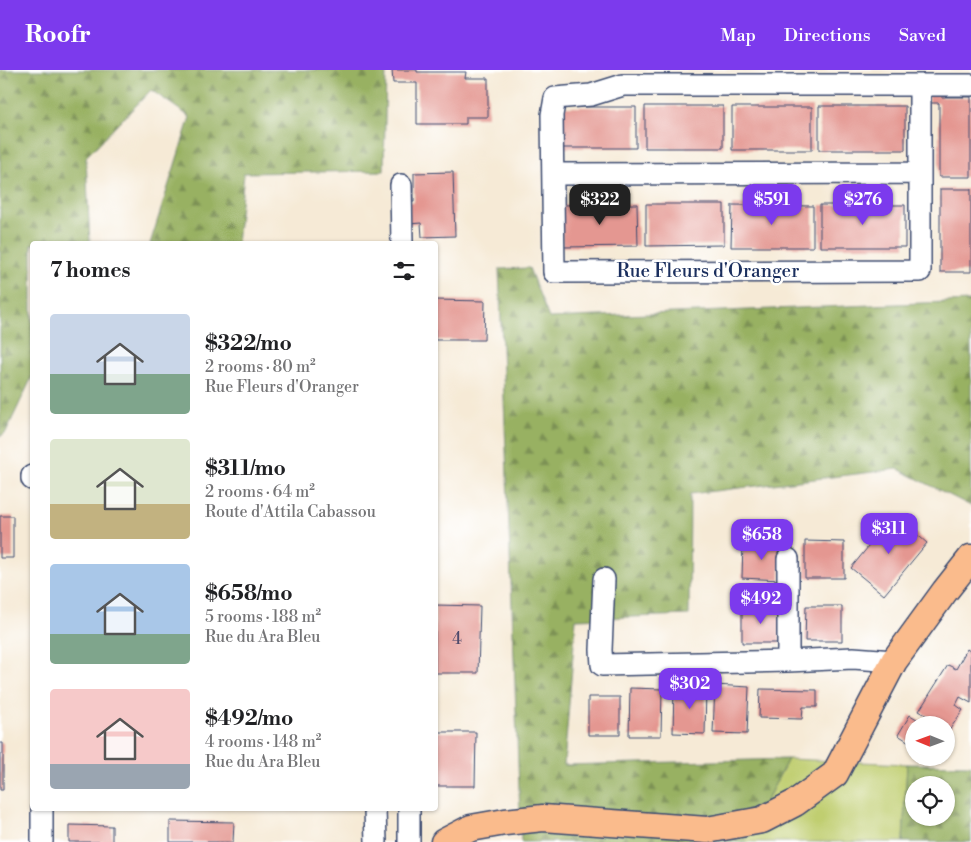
<!DOCTYPE html>
<html lang="en">
<head>
<meta charset="utf-8">
<style>
  :root { --surface:#fff; --page:#f6f6f6; --text:#202124; --muted:#757577; --accent:#7c3aed }
  body { margin:0; font-family:"Libre Bodoni",serif; background:var(--page); color:var(--text); height:100vh; display:flex; flex-direction:column; font-size:19px; white-space:nowrap }
  * { box-sizing:border-box; margin:0 }
  p { font-size:16px; color:var(--muted) }
  .icon { flex:none; width:28px; height:28px; fill:none; stroke:currentColor; stroke-width:2; stroke-linecap:round; stroke-linejoin:round }
  .map { position:relative; flex:1; overflow:hidden }
  .panel { position:absolute; left:30px; top:171px; width:408px; height:570px; display:flex; flex-direction:column; background:var(--surface); border-radius:5px; box-shadow:0 1px 4px #0004 }
  .panel>* { flex:none }
  .needle { width:32px; rotate:271deg }
  .buttons { position:absolute; left:905px; top:646px; display:grid; gap:10px }
  .buttons a { display:grid; place-items:center; width:50px; height:50px; border-radius:50%; background:var(--surface); box-shadow:0 1px 4px #0004; font-size:25px }
  .price { position:absolute; translate:-50% -42px; padding:0 11px; border-radius:10px; background:var(--accent); color:#fff; font-size:16px; line-height:32px; filter:drop-shadow(0 1px 2px #0008) }
  .price::after { content:''; position:absolute; left:50%; top:30px; width:15px; height:11px; margin-left:-8px; background:inherit; clip-path:polygon(0 0,100% 0,50% 100%) }
  .price.selected { background:#222; color:#fff }
  ul { padding:0; list-style:none }
  li { display:flex; align-items:center; gap:15px; height:125px; padding:0 20px }
  li span { display:grid; place-items:center; flex:none; width:140px; height:100px; border-radius:5px; color:#555 }
  li>.icon { margin-inline-start:auto }
  span .icon { width:60px; height:60px; fill:#fffc; stroke-width:1 }
  li b { font-size:21px }
  h2 { display:flex; justify-content:space-between; align-items:center; height:60px; padding:0 20px; font-size:21px }
  header { display:flex; align-items:center; gap:30px; box-sizing:border-box; height:70px; padding:0 25px; background:var(--accent); color:#fff }
  header strong { font-size:24px }
  nav { display:flex; gap:28px; margin-inline-start:auto; font-size:18px }
  .map>svg:first-child { display:block }
</style>
</head>
<body>
<header>
<strong>Roofr</strong>
<nav><a>Map</a><a>Directions</a><a>Saved</a></nav>
</header>
<div class="map">
<svg width="971" height="772" viewBox="0 0 971 772">
  <defs>
    <pattern id="forest-firs" width="22" height="20" patternUnits="userSpaceOnUse" patternTransform="scale(1.25)"><rect width="22" height="20" fill="#98b162"/><path d="M5 1l3.5 6h-7zM16 11l3.5 6h-7z" fill="#7b9054"/></pattern>
  </defs>
  <rect width="100%" height="100%" fill="#fff"/>
  <filter id="ink" filterUnits="userSpaceOnUse"><feTurbulence type="fractalNoise" baseFrequency=".02" numOctaves="2"/><feDisplacementMap in="SourceGraphic" scale="10" xChannelSelector="R" yChannelSelector="G"/><feConvolveMatrix kernelMatrix="1 2 1 2 8 2 1 2 1" color-interpolation-filters="sRGB"/></filter>
  <filter id="wash" filterUnits="userSpaceOnUse"><feTurbulence type="fractalNoise" baseFrequency=".0096" numOctaves="4" result="noise"/><feDisplacementMap in="SourceGraphic" scale="20" xChannelSelector="R" yChannelSelector="G"/><feGaussianBlur stdDeviation="1.12" result="paint"/><feColorMatrix in="noise" values="0 0 0 0 0 0 0 0 0 0 0 0 0 0 0 0 0 1.4 0 .05"/><feComposite in="paint" operator="in"/></filter>
  <g filter="url(#wash)">
    <rect width="100%" height="100%" fill="#f6ead6"/>
    <!-- grass -->
    <path fill="#c0ce70" stroke="#6e7e67" d="M788,689L907,694L903,772H745Z"/>
    <!-- forest -->
    <path fill="url(#forest-firs)" stroke="#5a7060" fill-rule="evenodd" d="M0,0H386L384,101L244,103L237,174H150L190,47L151,20L86,87L90,174H32V307L6,362L0,367Z
      M529,198L549,248L971,231V436L898,399L690,424L689,545L576,549L564,695L788,689L745,772H521L499,199Z
      M907,694L971,695V772H903ZM914,715H946V748H914Z"/>
    <g id="blocks">
      <!-- building -->
      <path fill="#e49791" d="M392,0H417V2H466L465,8H488V47H466V54H417V13H393Z
        M928,23H941V27H971V107H939V33H928Z
        M645,36H723V78H645Z
        M819,36H905V80H819Z
        M560,37H636V78H561Z
        M732,37H812V80H732Z
        M453,102L455,166L422,167L421,153L409,154V132H414V103Z
        M940,119H971V202H940Z
        M637,134L638,176L562,177L561,135Z
        M646,134H724V175L646,176Z
        M732,135L813,136V177H731Z
        M820,135H905V177H820Z
        M435,230L485,231L484,270H435Z
        M894,445L927,473L884,525L851,498Z
        M0,446H13V488H0Z
        M805,471L844,472V508H805Z
        M743,473L781,474L780,510L742,508Z
        M435,535L480,536L478,603H435Z
        M806,536H842V571H805Z
        M742,538H780V573H742Z
        M967,579L971,582V633L960,627L956,635L963,640L950,659L946,657V655H943L919,641L948,595L956,599Z
        M715,615L749,617L747,664L713,663Z
        M674,616L706,617L705,664L673,663Z
        M630,618L662,619L661,666H629Z
        M760,619L817,620V637H803L802,649L759,648Z
        M588,627H620V665H588Z
        M910,645L927,655H914V675L898,665Z
        M435,662H476L475,716H435Z
        M0,673H3V720H0Z
        M170,751L234,752L233,772H170Z
        M69,755L112,756V772H69Z"/>
    </g>
  </g>
  <g filter="url(#ink)">
    <use href="#blocks" fill-opacity="0" stroke="#3c4b70" stroke-width="1"/>
    <g fill="none" stroke-linecap="round" stroke-linejoin="round">
      <defs>
        <path id="minor" d="M920,15V201L554,202L552,45L555,28L591,25L623,15H971
          M553,104L920,103
          M401,115L402,174
          M32,406V409
          M604,509L601,580L602,595L788,591L853,588L894,591
          M788,591V489
          M375,739L376,772
          M409,739V772
          M42,772V739"/>
        <path id="major" d="M444,772L471,758L505,752L543,748L707,760L762,750L795,733L835,704L894,591L945,521L971,488"/>
      </defs>
      <!-- minor casing -->
      <use href="#minor" stroke="#3c4b70" stroke-width="24"/>
      <!-- major casing -->
      <use href="#major" stroke="#3c4b70" stroke-width="29"/>
      <!-- minor -->
      <use href="#minor" stroke="#fff" stroke-width="21"/>
      <!-- major -->
      <use href="#major" stroke="#fabb8c" stroke-width="26"/>
    </g>
  </g>
  <g text-anchor="middle" dominant-baseline="central" stroke-width="5" stroke-linejoin="round" paint-order="stroke">
    <!-- number labels -->
    <g font-size="16" fill="#4d496b">
      <text x="457" y="569">4</text>
    </g>
    <!-- street labels -->
    <g font-size="19" fill="#1b2f5e" stroke="#fff">
      <text x="708" y="201">Rue Fleurs d'Oranger</text>
    </g>
  </g>
</svg>
<div class="buttons">
<a><svg class="needle" viewBox="-14 -14 28 28"><path d="M0-13l5 13h-10z" fill="#e53935"/><path d="M0 13l5-13h-10z" fill="#757577"/></svg></a>
<a><svg class="icon" aria-label="locate" viewBox="0 0 24 24"><circle cx="12" cy="12" r="6"/><path d="M12 2v4M12 18v4M2 12h4M18 12h4"/></svg></a>
</div>
<b class="price selected" style="left:600px;top:156px">$322</b>
<b class="price" style="left:772px;top:156px">$591</b>
<b class="price" style="left:863px;top:156px">$276</b>
<b class="price" style="left:889px;top:485px">$311</b>
<b class="price" style="left:762px;top:491px">$658</b>
<b class="price" style="left:761px;top:555px">$492</b>
<b class="price" style="left:690px;top:640px">$302</b>
<section class="panel">
<h2>7 homes<svg class="icon" aria-label="filters" viewBox="0 0 24 24"><path d="M4 7h16M4 17h16"/><circle cx="9" cy="7" r="2"/><circle cx="15" cy="17" r="2"/></svg></h2>
<ul>
<li><span style="background:linear-gradient(#c9d6e8 60%,#7fa58c 0)"><svg class="icon" aria-label="home" viewBox="0 0 24 24"><path d="M3 11l9-7 9 7M6 9v11h12V9"/></svg></span><div><b>$322/mo</b><p>2 rooms · 80 m²</p><p>Rue Fleurs d'Oranger</p></div></li>
<li><span style="background:linear-gradient(#dfe7d0 65%,#c2b280 0)"><svg class="icon" aria-label="home" viewBox="0 0 24 24"><path d="M3 11l9-7 9 7M6 9v11h12V9"/></svg></span><div><b>$311/mo</b><p>2 rooms · 64 m²</p><p>Route d'Attila Cabassou</p></div></li>
<li><span style="background:linear-gradient(#a9c7e8 70%,#7fa58c 0)"><svg class="icon" aria-label="home" viewBox="0 0 24 24"><path d="M3 11l9-7 9 7M6 9v11h12V9"/></svg></span><div><b>$658/mo</b><p>5 rooms · 188 m²</p><p>Rue du Ara Bleu</p></div></li>
<li><span style="background:linear-gradient(#f6c9c9 75%,#9aa5b1 0)"><svg class="icon" aria-label="home" viewBox="0 0 24 24"><path d="M3 11l9-7 9 7M6 9v11h12V9"/></svg></span><div><b>$492/mo</b><p>4 rooms · 148 m²</p><p>Rue du Ara Bleu</p></div></li>
</ul>
</section>
</div>
</body>
</html>
